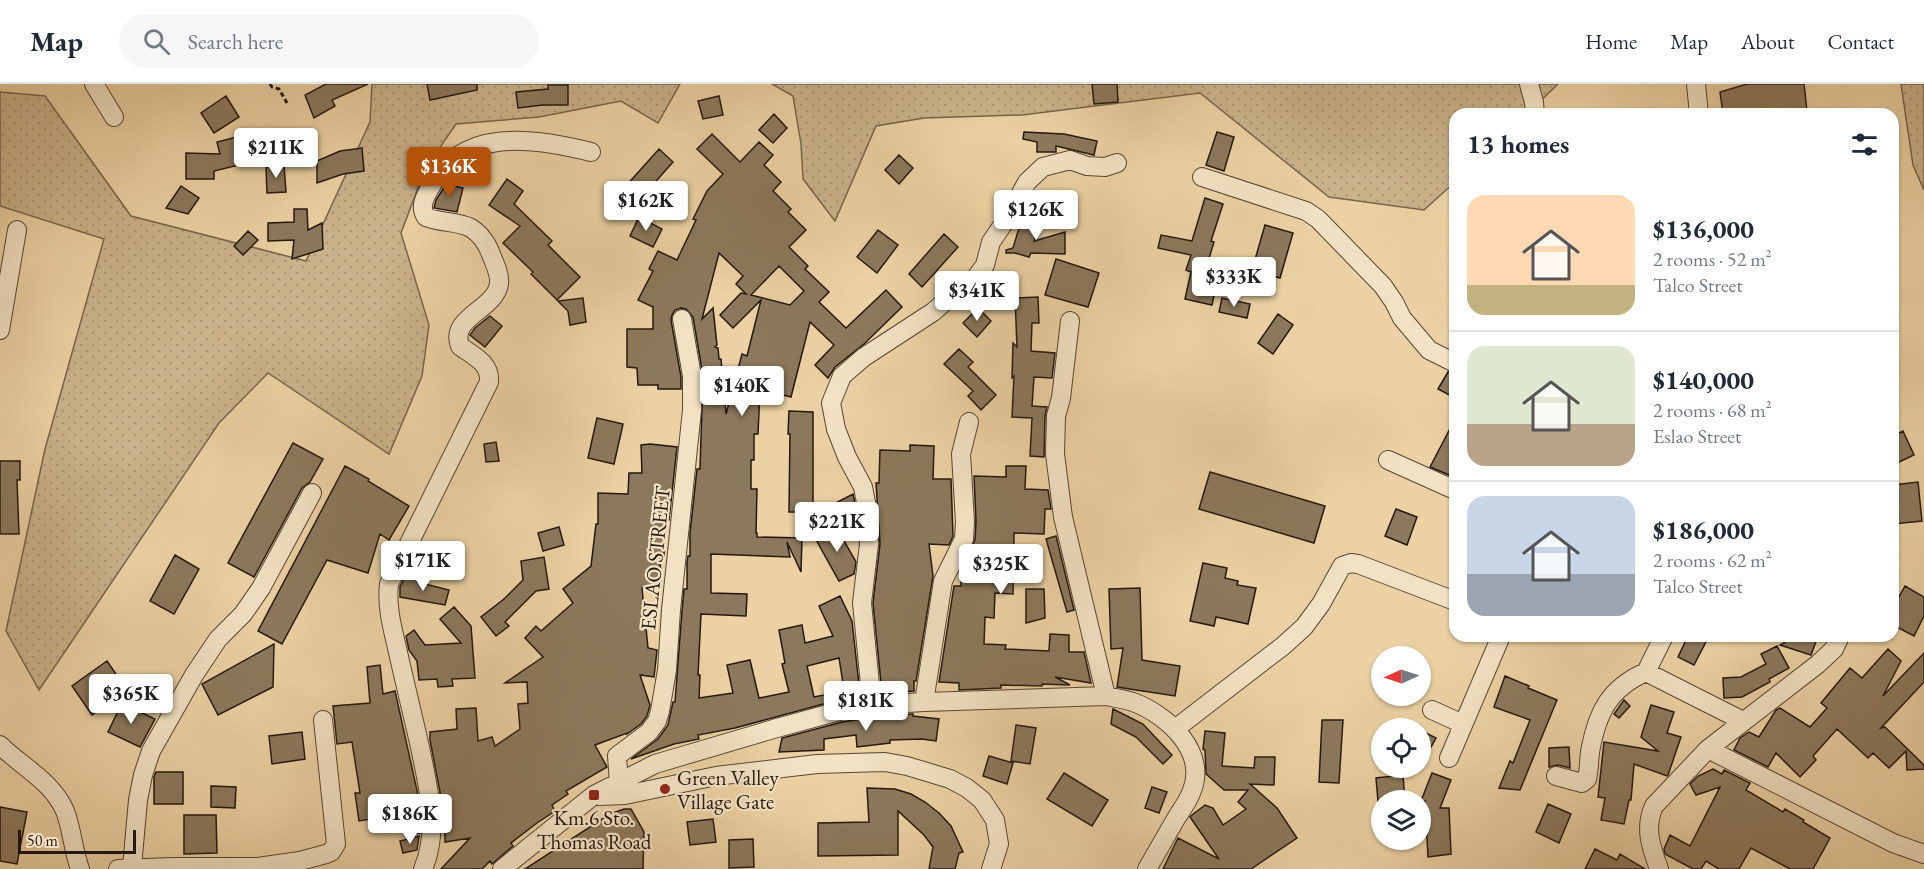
<!DOCTYPE html>
<html lang="en">
<head>
<meta charset="utf-8">
<style>
  :root { --surface:#fff; --page:#f6f6f7; --text:#1f2937; --muted:#747a83; --line:#e0e1e3; --accent:#b45309 }
  body { margin:0; font-family:"EB Garamond",serif; background:var(--page); color:var(--text); height:100vh; display:flex; flex-direction:column; font-size:22px; white-space:nowrap }
  * { box-sizing:border-box; margin:0 }
  p { font-size:20px; color:var(--muted) }
  .icon { flex:none; width:33px; height:33px; fill:none; stroke:currentColor; stroke-width:2; stroke-linecap:round; stroke-linejoin:round }
  .map { position:relative; flex:1; overflow:hidden }
  .side { position:absolute; left:1449px; top:24px; width:450px; height:534px; display:flex; flex-direction:column; background:var(--surface); border-radius:18px; box-shadow:0 2px 4px #0004 }
  .side>* { flex:none }
  .needle { width:39px; rotate:267deg }
  .fabs { position:absolute; left:1371px; top:562px; display:grid; gap:12px }
  .fabs a { display:grid; place-items:center; width:60px; height:60px; border-radius:50%; background:var(--surface); box-shadow:0 2px 4px #0004; font-size:30px }
  .scale { position:absolute; left:18px; bottom:15px; width:118px; box-sizing:border-box; padding-left:6px; border:3px solid #261810; border-top:0; font-size:16px; line-height:21px; white-space:nowrap; color:#261810; -webkit-text-stroke:4px #f2e1c3; paint-order:stroke }
  .price { position:absolute; translate:-50% -51px; padding:0 14px; border-radius:6px; background:#fff; color:#222; font-size:20px; line-height:39px; filter:drop-shadow(0 2px 3px #0008) }
  .price::after { content:''; position:absolute; left:50%; top:36px; width:18px; height:14px; margin-left:-9px; background:inherit; clip-path:polygon(0 0,100% 0,50% 100%) }
  .price.active { background:var(--accent); color:#fff }
  ul { padding:0; list-style:none }
  li { display:flex; align-items:center; gap:18px; height:150px; padding:0 18px }
  li+li { border-top:2px solid var(--line) }
  li span { display:grid; place-items:center; flex:none; width:168px; height:120px; border-radius:18px; color:#555 }
  li>.icon { margin-inline-start:auto }
  span .icon { width:72px; height:72px; fill:#fffc; stroke-width:1 }
  li b { font-size:26px }
  h2 { display:flex; justify-content:space-between; align-items:center; height:72px; padding:0 18px; font-size:26px }
  header { display:flex; align-items:center; gap:36px; box-sizing:border-box; height:84px; padding:0 30px; background:var(--surface); border-bottom:2px solid var(--line) }
  header strong { font-size:28px }
  nav { display:flex; gap:33px; margin-inline-start:auto; font-size:21px }
  .search { width:420px; height:54px; background:var(--page); display:flex; align-items:center; gap:15px; box-sizing:border-box; padding:0 21px; border-radius:33px; color:var(--muted); font-size:22px }
  .map>svg:first-child { display:block }
</style>
</head>
<body>
<header>
<strong>Map</strong>
<div class="search"><svg class="icon" aria-label="search" viewBox="0 0 24 24"><circle cx="10" cy="10" r="6"/><path d="M15 15l6 6"/></svg>Search here</div>
<nav><a>Home</a><a>Map</a><a>About</a><a>Contact</a></nav>
</header>
<div class="map">
<svg width="1924" height="785" viewBox="0 0 1924 785">
  <defs>
    <pattern id="grass-dots" width="8" height="8" patternUnits="userSpaceOnUse" patternTransform="scale(1.5)"><rect width="8" height="8" fill="#cab28a"/><path d="M2 2h.1M6 6h.1" fill="none" stroke="#ad9876" stroke-width="1.8" stroke-linecap="round"/></pattern>
  </defs>
  <rect width="100%" height="100%" fill="#ebd1a3"/>
  <filter id="stains"><feTurbulence type="fractalNoise" baseFrequency=".00333" numOctaves="4"/><feColorMatrix values="0 0 0 0 .2 0 0 0 0 .09 0 0 0 0 .02 0 0 0 .5 -.17"/></filter>
  <radialGradient id="worn" r=".72"><stop offset=".6" stop-color="#630" stop-opacity="0"/><stop offset="1" stop-color="#630" stop-opacity=".3"/></radialGradient>
  <!-- grass -->
  <path fill="url(#grass-dots)" stroke="#78654d" stroke-width="1.5" d="M372,0H680L658,39L621,17L539,33L456,40L425,85L401,149L429,241L422,292L389,370L268,289L219,339L39,606L6,547L45,365L104,155L0,122V8L45,12L131,132L306,177L370,38Z
    M772,0H1558L1527,30H1455V98L1424,126L1329,113L1200,9L1022,31L924,34L876,42L835,137L803,95L801,60L793,12Z
    M1901,0H1924V106L1913,81Z"/>
  <!-- building -->
  <path fill="#8c785c" stroke="#261810" stroke-width="1.5" fill-rule="evenodd" d="M326,0H368L332,16L335,22L314,34L305,11Z
    M427,0H477V6L430,16Z
    M1092,0H1117L1118,18L1094,20Z
    M1747,0H1804L1807,27L1796,30H1723L1720,8Z
    M548,1H568V21H543L518,24L516,8L548,5Z
    M226,12L239,33L214,49L201,29Z
    M719,12L723,31L703,35L698,17Z
    M774,30L787,44L773,59L759,46Z
    M1024,48L1064,50L1097,57L1094,71L1056,62V68H1037V58L1023,55Z
    M1217,48L1234,53L1224,87L1206,81Z
    M249,50L255,77L214,87V95H186V69L220,70L217,58Z
    M712,50L740,78L759,58L773,71L764,81L781,98L773,107L791,125L788,128L806,146L789,163L808,182L805,185L829,208L819,218L846,244L886,206L902,223L864,260L835,283L828,294L815,281L834,261L810,238L791,313L760,305L758,350H754V376H751V405H757L756,449H757V453L802,454L801,488L787,458L790,473L711,470V509L747,510L746,532L701,530L698,591H700L699,614L733,609L727,581L750,576L759,614L789,608L782,580L785,579L779,546L802,541L805,559L833,552L819,522L840,512L852,537L860,610L845,612L839,574L807,582L814,613L840,608L842,615L735,644L698,651L699,655L674,660L631,675L658,655L668,641L673,618H675L682,527L684,505H687V478L688,472H690V449L697,385H700L703,292L693,233L686,225L681,224L675,226L672,231L671,236L681,293V305H658V301H638L637,284L627,283V245H653V223L638,216L653,187L649,185L658,167L677,176L696,136L693,135L707,107L723,90L697,65ZM719,169L743,192L736,200L746,210L741,209L720,231L733,244L761,216L747,272L742,270L726,330L721,275H719L718,264L715,263L717,261L713,224L702,235ZM779,182L804,207L790,221L751,211Z
    M362,64L364,87L343,90L317,99V77L340,67Z
    M659,65L673,78L640,115L646,118L637,136L614,125L625,103Z
    M899,71L913,84L899,100L885,86Z
    M284,81L286,108L267,109L266,83Z
    M507,95L523,107L514,120L552,157L548,161L580,193L557,216L531,190L533,188L503,159L520,142L489,121Z
    M446,100L463,104L457,128L434,124L436,116Z
    M181,102L199,114L188,130L166,124Z
    M1205,114L1223,120L1211,157L1214,158L1200,204L1215,207L1212,221L1185,215L1191,188L1186,186L1191,171L1158,164L1161,151L1192,157Z
    M294,125H307L308,146L322,139L323,165L292,175L294,156L268,157V139L294,138Z
    M639,133L662,145L653,163L630,152Z
    M1022,134L1040,140L1034,157L1065,148V170L1031,169L1029,173L1015,169H1006V166L1013,164Z
    M1265,141L1293,149L1280,194L1252,186Z
    M878,146L898,161L877,189L857,173Z
    M248,147L258,156L243,171L234,162Z
    M944,150L958,163L922,203L909,190Z
    M1056,175L1099,189L1088,223L1045,211Z
    M1038,213L1039,239H1032L1031,267L1055,269L1052,294L1034,293L1032,322L1047,323L1045,332L1044,373L1030,372L1032,334L1012,333L1014,292L1012,294L1013,259L1017,263L1015,214Z
    M583,214L586,238L570,241L568,227L558,217Z
    M1222,214L1250,220L1247,234L1219,228Z
    M978,224L991,237L977,253L963,239Z
    M1278,230L1293,241L1273,270L1258,259Z
    M490,232L502,242L485,263L470,251L475,244Z
    M959,265L973,278L968,283L996,311L981,326L968,312L973,307L944,280Z
    M1448,288L1455,290V314L1438,305Z
    M789,327L813,328V428H789L790,350H788Z
    M597,334L623,340L614,380L588,374Z
    M1455,335V379L1449,391L1430,383Z
    M1903,347L1914,371L1893,381V352Z
    M496,358L499,377L486,378L484,360Z
    M293,359L323,375L310,398L302,404L254,493L228,479Z
    M650,360L677,363L669,436H665L664,472H660L661,503L642,504L648,564L657,566L654,593L640,591L650,621L647,632L641,640L627,650V649L595,661L607,683L566,707L568,710L552,721L555,727L537,739L511,759L513,762L492,780L490,777L482,785H441L470,754L445,758V748H442L440,708L430,656V648L457,645L456,625L476,624L478,657L492,653L495,662L520,645L518,620L528,619L527,598L505,599L543,573L525,554L536,542L541,547L573,519L563,505L591,482L596,440H598V409L628,410L629,389H642L641,361Z
    M910,361L934,362L933,395H951L953,452L949,461L929,460L933,492L916,597H914V607L882,609L873,519L880,460L876,399H879L880,366L910,367Z
    M0,377H20V396H17L19,450H0Z
    M345,382L369,395L368,397L409,422L389,456L380,450L368,489L327,476L282,560L258,547Z
    M1006,382H1026L1025,405L1048,406L1051,425H1045L1044,450L1014,449L1013,510L995,509L994,534L985,533L984,560L1006,561L1005,565L1049,567L1050,550L1069,551V568H1084L1091,599L1055,593L1070,601L1042,600V602L1001,601V604L959,606V599L939,598L954,502H961V486L975,456L976,437L974,392L1006,393Z
    M1210,388L1325,422L1314,459L1199,425Z
    M1918,398L1922,437L1893,440V401Z
    M853,410L857,429L818,428Z
    M1396,425L1417,433L1407,461L1385,452Z
    M835,441L856,478L854,490L839,497L814,452Z
    M559,443L564,461L543,467L538,449Z
    M1056,452L1074,526L1067,528L1046,455Z
    M175,471L199,485L174,530L150,517Z
    M544,473L549,505L536,507L505,538L509,542L496,552L481,533L504,515L523,496L521,477Z
    M1203,479L1227,484L1225,494L1238,497L1237,501L1256,504L1248,540L1216,533L1214,542L1190,537Z
    M405,493L418,494L417,498L449,506L445,521L400,513V503Z
    M1905,502L1924,513V532L1914,552L1893,541V524Z
    M1140,504L1142,576L1180,582L1175,612L1117,603L1123,564L1111,565L1109,505Z
    M1026,505H1044L1045,534L1026,539Z
    M454,523L471,542L475,594L452,595L453,602L438,603L437,595L419,596L417,577L409,566L406,552L414,546L425,561L461,559L440,535Z
    M1688,552H1709L1694,581L1678,573Z
    M1796,552H1818L1811,571L1780,561Z
    M274,560L273,603L218,631L202,600Z
    M1777,562L1789,584L1769,595L1770,598L1742,613L1724,614L1723,594L1741,593L1766,580L1761,570Z
    M1888,565L1901,577L1883,612L1924,569V598L1881,644L1885,643L1924,681V685L1907,686L1906,667L1889,684L1873,669L1868,674L1837,645L1813,672L1816,676L1800,693L1776,669L1768,683L1734,666L1740,654L1749,648L1759,653L1776,626L1780,624L1810,643L1827,624L1821,619L1850,584L1862,594Z
    M107,577L127,606L92,631L72,602Z
    M380,581L383,610L395,607L418,711L420,749L411,750L410,729L359,737L355,709H360L352,658L337,660L333,622L370,619L367,583Z
    M1505,592L1529,602L1528,604L1557,616L1520,706L1499,704L1510,677L1513,679L1530,636L1494,623Z
    M1624,616L1630,622L1619,634L1614,630Z
    M122,619L155,635L140,663L108,648Z
    M1651,621L1674,628L1667,649L1681,653L1668,691L1667,692L1634,680L1631,716H1629L1624,740L1601,736L1605,714L1598,713L1604,658L1658,667L1641,653Z
    M1113,625L1143,640L1172,671L1163,680L1136,653L1111,640Z
    M913,630V632L939,635L936,657L922,655L890,656V659L857,663L856,651L824,655V666L779,668L782,654L842,638L879,632Z
    M1322,636H1343L1339,699L1319,698Z
    M1016,641L1036,644L1030,680L1011,677Z
    M1420,646L1436,654L1420,683Z
    M1205,647L1225,649L1222,682L1254,684L1255,673H1275L1274,701L1250,700L1277,724L1297,754L1251,785H1163L1178,754L1219,775L1190,733L1192,731L1205,721L1213,724L1223,741L1246,725L1238,718L1248,706H1224L1206,690L1205,666L1203,665Z
    M302,648L305,675L272,680L269,652Z
    M1569,663L1570,684L1558,681L1549,683V664Z
    M989,672L1013,679L1007,700L983,692Z
    M1713,685L1722,690L1724,686L1750,699L1746,706L1783,728L1785,725L1804,736L1803,738L1830,754L1813,785H1790L1751,764L1739,785H1719L1706,777L1701,785H1693L1665,770L1664,765L1670,751L1690,762L1720,703L1696,711L1690,700L1698,692Z
    M156,688H183V720H154V693Z
    M1064,689L1108,716L1092,742L1047,715Z
    M1432,689L1451,696L1440,724H1449L1451,770L1428,773L1425,717H1421Z
    M1403,691L1405,717H1378L1376,694Z
    M211,702L236,703L235,724L211,723Z
    M1152,703L1167,708L1159,729L1145,724Z
    M867,704L895,705L911,710L925,718L939,729L951,742L963,768L959,769L955,785H929L933,763L924,751L898,727V771L818,772V739L869,738Z
    M1548,720L1571,730L1559,759L1536,748Z
    M0,723L27,728L17,780L0,777Z
    M624,725H631L644,748L643,785H525L610,730Z
    M184,731H216L217,769L184,770Z
    M713,735L716,758L690,761L687,738Z
    M419,752L417,766L403,769L400,757Z
    M753,755L754,783L729,784V756Z
    M1595,765L1617,776L1620,770L1645,785H1585Z"/>
  <g fill="none" stroke-linecap="round" stroke-linejoin="round">
    <defs>
      <path id="minor" d="M94,0L114,33
        M1529,0L1534,18L1535,30
        M1696,0L1699,30
        M1202,93L1306,127L1318,135L1383,202L1394,218L1402,234L1429,266L1455,279
        M1070,237L1061,314L1056,332L1055,370L1063,433L1106,612
        M0,246L17,146
        M1388,376L1455,406
        M1646,588L1664,552
        M924,618L943,497L964,455L965,438L961,370L969,338
        M872,621L862,519L869,460L868,429L863,403L847,373L836,345L831,319L842,292L864,273L933,228L956,208L972,199L985,181L991,158L1008,133L1027,98L1043,83L1070,76L1087,82L1105,83L1117,79
        M1432,626L1463,640
        M1175,645L1283,562L1304,543L1321,520L1342,482L1351,479L1358,480L1455,517
        M0,661C22,683 52,697 65,727C72,745 73,766 80,785
        M1708,665L1893,759L1924,770
        M1449,674L1501,552
        M1556,692L1582,699L1587,695C1589,686 1589,677 1590,668C1597,629 1609,604 1646,588L1743,637
        M619,699L617,672L649,648L657,637L660,627L667,586L671,526L692,326V292L682,235
        M599,712L625,711L716,692L817,680L885,678L907,682L950,695L967,704L982,716L995,736L999,760L991,785
        M132,783L138,716L143,691L151,667L194,591L218,555L243,530L261,504L312,409
        M118,785L173,783H258L300,777L326,770L331,768L336,760L323,636
        M423,785C440,745 428,704 420,663C413,633 406,603 399,573C394,549 386,525 389,500L489,298C491,279 473,272 460,262C449,233 495,226 499,200C500,191 496,182 492,173C488,161 482,151 471,144C457,137 440,139 426,133C419,123 425,113 430,104C461,42 535,54 591,68
        M502,785L594,711L655,680L777,644L839,627L872,621L924,618L1106,612C1115,614 1124,615 1133,618C1168,631 1209,669 1191,709C1188,717 1182,725 1177,733C1167,750 1157,768 1147,785
        M1659,785C1651,763 1644,744 1654,722L1708,665L1818,580L1834,565L1840,552"/>
    </defs>
    <!-- minor casing -->
    <use href="#minor" stroke="#574635" stroke-width="20"/>
    <!-- path -->
    <path stroke="#261810" stroke-width="3" stroke-dasharray="4.5 3" stroke-linecap="butt" d="M270,0L272,3L279,5L287,19"/>
    <!-- minor -->
    <use href="#minor" stroke="#f2e1c3" stroke-width="18"/>
  </g>
  <!-- markers -->
  <g fill="#8f2418" stroke="#f2e1c3" stroke-width="2">
    <circle cx="665" cy="705" r="6"/>
    <rect x="588" y="705" width="12" height="12" rx="3"/>
  </g>
  <g text-anchor="middle" dominant-baseline="central" stroke-width="4.5" stroke-linejoin="round" paint-order="stroke">
    <!-- street labels -->
    <g font-size="21" fill="#261810" stroke="#f2e1c3">
      <text transform="translate(655 474) rotate(-84)">ESLAO STREET</text>
    </g>
    <!-- poi labels -->
    <g font-size="21" fill="#261810" stroke="#f2e1c3" text-anchor="start">
      <text x="677" y="693">Green Valley<tspan x="677" dy="24">Village Gate</tspan></text>
      <text x="594" y="733" text-anchor="middle">Km.6 Sto.<tspan x="594" dy="24">Thomas Road</tspan></text>
    </g>
  </g>
  <rect width="100%" height="100%" filter="url(#stains)"/>
  <rect width="100%" height="100%" fill="url(#worn)"/>
</svg>
<div class="fabs">
<a><svg class="needle" viewBox="-14 -14 28 28"><path d="M0-13l5 13h-10z" fill="#e53935"/><path d="M0 13l5-13h-10z" fill="#747a83"/></svg></a>
<a><svg class="icon" aria-label="locate" viewBox="0 0 24 24"><circle cx="12" cy="12" r="6"/><path d="M12 2v4M12 18v4M2 12h4M18 12h4"/></svg></a>
<a><svg class="icon" aria-label="layers" viewBox="0 0 24 24"><path d="M12 4l9 5-9 5-9-5zM3 14l9 5 9-5"/></svg></a>
</div>
<div class="scale">50 m</div>
<b class="price" style="left:276px;top:95px">$211K</b>
<b class="price active" style="left:449px;top:114px">$136K</b>
<b class="price" style="left:646px;top:148px">$162K</b>
<b class="price" style="left:1036px;top:157px">$126K</b>
<b class="price" style="left:1234px;top:224px">$333K</b>
<b class="price" style="left:977px;top:238px">$341K</b>
<b class="price" style="left:742px;top:333px">$140K</b>
<b class="price" style="left:837px;top:469px">$221K</b>
<b class="price" style="left:423px;top:508px">$171K</b>
<b class="price" style="left:1001px;top:511px">$325K</b>
<b class="price" style="left:131px;top:641px">$365K</b>
<b class="price" style="left:866px;top:648px">$181K</b>
<b class="price" style="left:410px;top:761px">$186K</b>
<section class="side">
<h2>13 homes<svg class="icon" aria-label="filters" viewBox="0 0 24 24"><path d="M4 7h16M4 17h16"/><circle cx="9" cy="7" r="2"/><circle cx="15" cy="17" r="2"/></svg></h2>
<ul>
<li><span style="background:linear-gradient(#ffd9b3 75%,#c2b280 0)"><svg class="icon" aria-label="home" viewBox="0 0 24 24"><path d="M3 11l9-7 9 7M6 9v11h12V9"/></svg></span><div><b>$136,000</b><p>2 rooms · 52 m²</p><p>Talco Street</p></div></li>
<li><span style="background:linear-gradient(#dfe7d0 65%,#b9a48a 0)"><svg class="icon" aria-label="home" viewBox="0 0 24 24"><path d="M3 11l9-7 9 7M6 9v11h12V9"/></svg></span><div><b>$140,000</b><p>2 rooms · 68 m²</p><p>Eslao Street</p></div></li>
<li><span style="background:linear-gradient(#c9d6e8 65%,#9aa5b1 0)"><svg class="icon" aria-label="home" viewBox="0 0 24 24"><path d="M3 11l9-7 9 7M6 9v11h12V9"/></svg></span><div><b>$186,000</b><p>2 rooms · 62 m²</p><p>Talco Street</p></div></li>
</ul>
</section>
</div>
</body>
</html>
